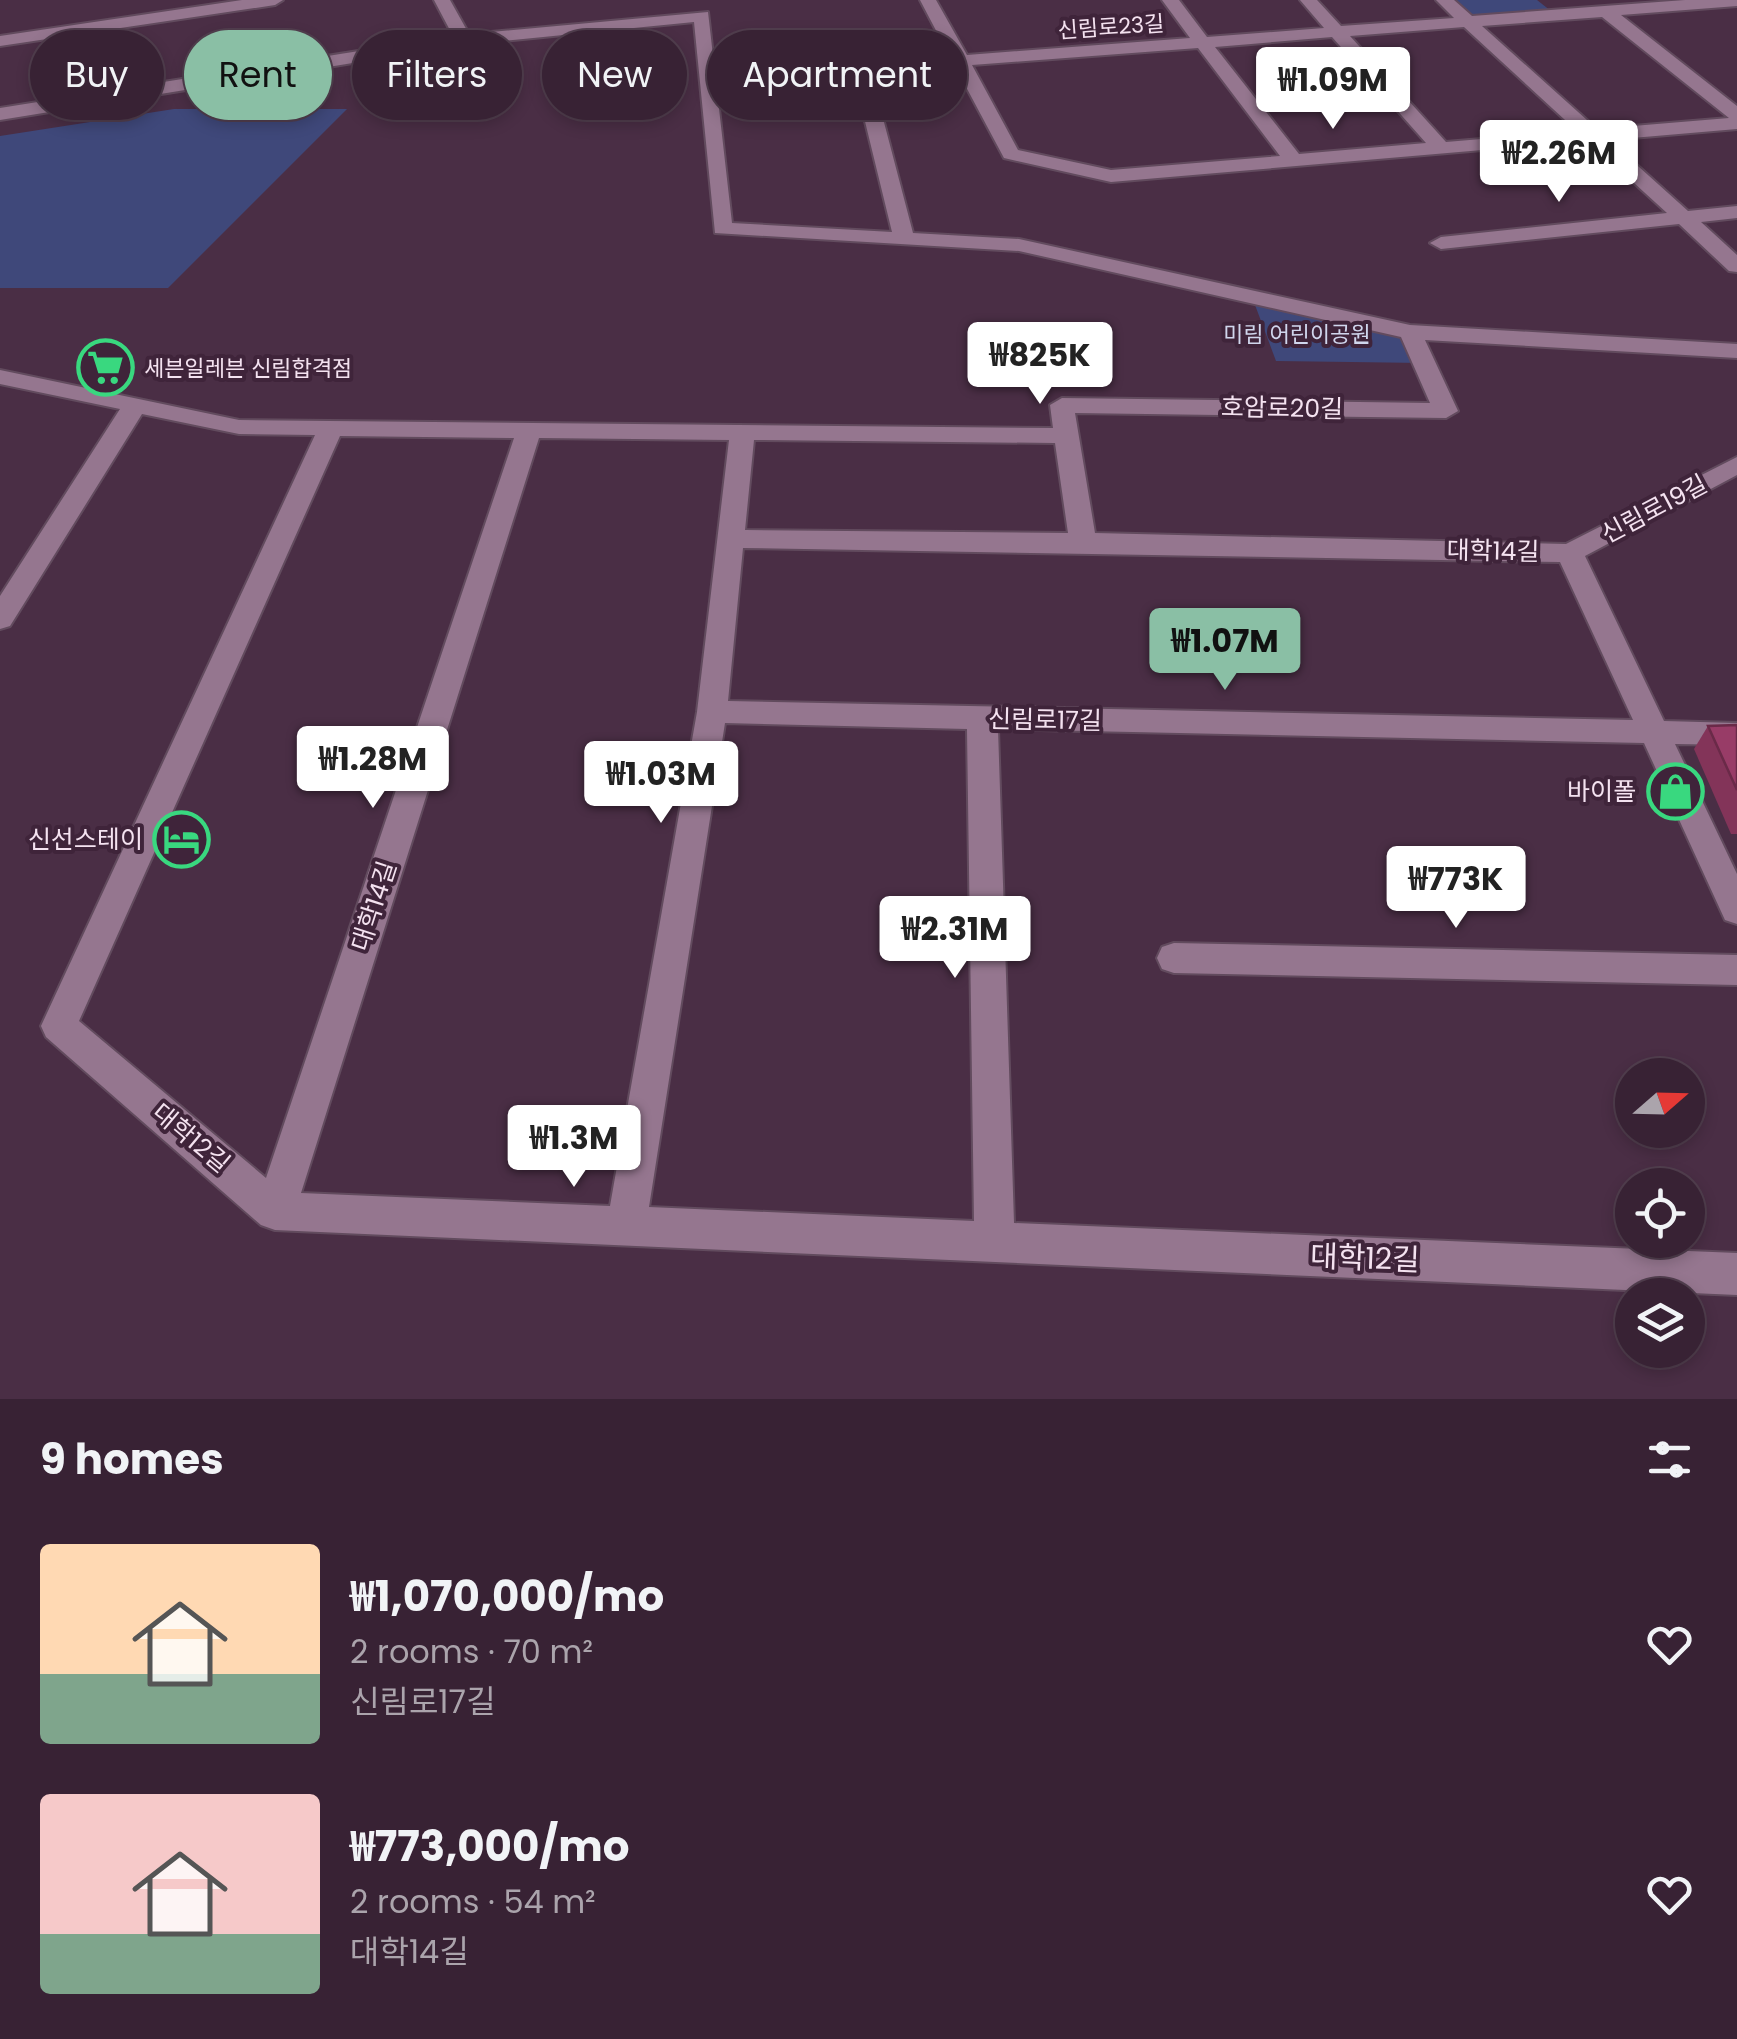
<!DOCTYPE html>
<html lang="en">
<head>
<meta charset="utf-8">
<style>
  :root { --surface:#382234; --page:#432f40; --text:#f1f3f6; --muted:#aba4ac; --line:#523f4f; --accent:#8abfa5 }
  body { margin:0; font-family:Poppins,"Noto Sans KR",sans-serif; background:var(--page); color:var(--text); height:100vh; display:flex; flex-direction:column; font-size:38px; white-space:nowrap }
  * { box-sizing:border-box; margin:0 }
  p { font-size:32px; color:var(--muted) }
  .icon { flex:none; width:55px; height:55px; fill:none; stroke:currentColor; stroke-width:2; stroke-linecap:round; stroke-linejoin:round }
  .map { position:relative; height:1399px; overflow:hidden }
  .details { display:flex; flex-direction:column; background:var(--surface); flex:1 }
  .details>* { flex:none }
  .hud { position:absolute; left:30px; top:30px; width:1000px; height:90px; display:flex; gap:20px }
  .needle { width:65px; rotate:70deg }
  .controls { position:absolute; left:1615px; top:1058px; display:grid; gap:20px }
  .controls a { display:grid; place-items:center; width:90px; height:90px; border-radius:50%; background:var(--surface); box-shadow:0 5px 15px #0003,0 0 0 2px var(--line); font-size:50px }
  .price { position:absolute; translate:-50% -85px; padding:0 22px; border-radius:10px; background:#fff; color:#222; font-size:32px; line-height:65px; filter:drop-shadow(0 2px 5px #0008) }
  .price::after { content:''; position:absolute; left:50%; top:60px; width:30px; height:22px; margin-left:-15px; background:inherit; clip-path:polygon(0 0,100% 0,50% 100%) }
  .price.selected { background:var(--accent); color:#111 }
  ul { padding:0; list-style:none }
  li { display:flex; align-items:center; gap:30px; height:250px; padding:0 40px }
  li span { display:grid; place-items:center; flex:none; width:280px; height:200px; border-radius:10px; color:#555 }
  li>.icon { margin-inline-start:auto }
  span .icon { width:120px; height:120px; fill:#fffc; stroke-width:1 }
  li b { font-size:42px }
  h2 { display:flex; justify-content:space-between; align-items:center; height:120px; padding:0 40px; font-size:42px }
  .tag { padding:0 35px; border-radius:45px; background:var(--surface); box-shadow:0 5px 15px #0003,0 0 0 2px var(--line); font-size:35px; line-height:90px }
  .tag.selected { background:var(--accent); color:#111 }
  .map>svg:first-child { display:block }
</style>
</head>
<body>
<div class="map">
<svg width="1737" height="1399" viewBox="0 0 1737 1399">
  <rect width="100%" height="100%" fill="#4a2e45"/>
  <!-- green -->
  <path fill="#3f487a" d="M1444,0H1537L1556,15L1468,22Z
    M174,109H347L168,288H0V136Z
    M1252,297L1410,332L1424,363L1276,361Z"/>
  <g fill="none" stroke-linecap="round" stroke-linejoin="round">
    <defs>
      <path id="minor" d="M242,0H283L275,5L0,46V36Z
        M434,0H450L469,34L708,12L732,223L892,232L861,105L951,59L920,0H936L967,55L1190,38L1162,0H1179L1207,37L1324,28L1300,0H1317L1341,26L1454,18L1436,0H1454L1472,16L1685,0H1737V6L1621,15L1737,106V129L1609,140L1688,211L1737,206V218L1701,222L1737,255V272L1729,271L1679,224L1441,249L1430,243L1441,237L1667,213L1588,141L1111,182L1004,158L957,70L880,107L913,233L1019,239L1410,325L1737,344V358L1425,340L1458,411L1446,418L1075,413L1095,533L1566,544L1737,457V475L1585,556L1664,721L1737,723V745L1675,744L1737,874V924L1725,920L1644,743L998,729L1014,1223L1737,1253V1295L275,1230L261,1225L46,1037L41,1026L315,435L239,434L142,414L10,626L0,629V596L120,409L0,384V370L239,420L1053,428L1050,405L1062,398L1430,403L1401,337L1019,251L715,233L694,22L464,45L0,120V108L453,36ZM1602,17L1729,118L1597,129L1482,26ZM1464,27L1577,131L1446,142L1350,36ZM1332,37L1426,143L1299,154L1215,47ZM1198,48L1280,156L1111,170L1018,150L972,65ZM340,436L514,438L266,1178L79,1021ZM539,438L729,440L697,712L610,1206L301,1193ZM754,440L1055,443L1068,533L745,530ZM743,548L1560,562L1633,720L728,701ZM725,723L967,729L974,1221L649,1207Z
        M1174,943L1737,955V985L1174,973L1162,969L1157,958L1162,947Z"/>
    </defs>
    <!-- minor casing -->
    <use href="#minor" stroke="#624b5e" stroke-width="4"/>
    <!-- minor -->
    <use href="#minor" fill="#95768f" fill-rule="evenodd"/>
  </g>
  <!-- wall -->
  <path fill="#833459" d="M1737,725V834H1731L1694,749L1708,726Z"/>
  <!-- building -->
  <path fill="#983c67" stroke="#6a2a48" stroke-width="2.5" d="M1737,725V790L1708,726Z"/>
  <!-- icons -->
  <defs>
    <symbol id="supermarket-ring" viewBox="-11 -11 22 22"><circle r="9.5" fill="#3f243a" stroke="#39d87f" stroke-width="1.5"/><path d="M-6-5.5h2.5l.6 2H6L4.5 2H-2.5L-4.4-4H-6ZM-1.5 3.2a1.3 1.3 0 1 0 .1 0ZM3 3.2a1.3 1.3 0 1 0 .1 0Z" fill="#39d87f"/></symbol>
    <symbol id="shop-ring" viewBox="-11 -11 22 22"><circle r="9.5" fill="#3f243a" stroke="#39d87f" stroke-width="1.5"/><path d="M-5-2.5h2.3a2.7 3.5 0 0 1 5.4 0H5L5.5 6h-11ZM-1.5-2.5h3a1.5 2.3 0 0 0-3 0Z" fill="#39d87f"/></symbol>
    <symbol id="hotel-ring" viewBox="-11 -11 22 22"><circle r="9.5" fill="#3f243a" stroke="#39d87f" stroke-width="1.5"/><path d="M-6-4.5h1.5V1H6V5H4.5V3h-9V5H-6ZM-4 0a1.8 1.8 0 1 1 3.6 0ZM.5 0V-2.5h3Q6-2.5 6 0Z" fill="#39d87f"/></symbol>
  </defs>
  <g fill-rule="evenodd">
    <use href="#supermarket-ring" x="74" y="336" width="63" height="63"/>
    <use href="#shop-ring" x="1644" y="760" width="63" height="63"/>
    <use href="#hotel-ring" x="150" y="808" width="63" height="63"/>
  </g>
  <g text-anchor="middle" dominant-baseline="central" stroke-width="8" stroke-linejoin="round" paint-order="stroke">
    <!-- far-street labels -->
    <g font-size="22" fill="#f4e2f0" stroke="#3f243a">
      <text transform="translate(1111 27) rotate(-4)">신림로23길</text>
    </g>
    <!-- far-park labels -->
    <g font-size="22" fill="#d0d6ed" stroke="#3f243a">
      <text x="1297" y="334">미림 어린이공원</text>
    </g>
    <!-- far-poi labels -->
    <g font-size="22" fill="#f4e2f0" stroke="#3f243a" text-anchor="start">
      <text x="144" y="368">세븐일레븐 신림합격점</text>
    </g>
    <!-- street labels -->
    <g font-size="25" fill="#f4e2f0" stroke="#3f243a">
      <text transform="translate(1282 408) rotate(1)">호암로20길</text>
      <text transform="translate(1654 509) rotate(-28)">신림로19길</text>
      <text transform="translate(1493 551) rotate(1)">대학14길</text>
      <text transform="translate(1045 720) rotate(1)">신림로17길</text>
      <text transform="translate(374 906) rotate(-72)">대학14길</text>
      <text transform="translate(191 1138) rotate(40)">대학12길</text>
    </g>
    <!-- poi labels -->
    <g font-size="25" fill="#f4e2f0" stroke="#3f243a" text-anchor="end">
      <text x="1636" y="791">바이폴</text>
      <text x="143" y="839">신선스테이</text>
    </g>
    <!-- near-street labels -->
    <g font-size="30" fill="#f4e2f0" stroke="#3f243a">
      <text transform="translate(1365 1258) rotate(2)">대학12길</text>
    </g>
  </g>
</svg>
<div class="controls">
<a><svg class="needle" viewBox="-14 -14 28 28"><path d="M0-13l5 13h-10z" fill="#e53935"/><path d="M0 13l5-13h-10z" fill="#aba4ac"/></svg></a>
<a><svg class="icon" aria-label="locate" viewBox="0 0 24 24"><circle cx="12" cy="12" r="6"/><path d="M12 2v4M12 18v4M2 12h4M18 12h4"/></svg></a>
<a><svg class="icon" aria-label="layers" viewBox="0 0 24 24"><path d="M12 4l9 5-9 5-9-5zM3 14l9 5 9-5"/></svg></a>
</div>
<b class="price" style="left:1333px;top:132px">₩1.09M</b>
<b class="price" style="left:1559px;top:205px">₩2.26M</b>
<b class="price" style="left:1040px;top:407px">₩825K</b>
<b class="price selected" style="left:1225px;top:693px">₩1.07M</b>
<b class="price" style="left:373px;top:811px">₩1.28M</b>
<b class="price" style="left:661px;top:826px">₩1.03M</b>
<b class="price" style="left:1456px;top:931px">₩773K</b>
<b class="price" style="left:955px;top:981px">₩2.31M</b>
<b class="price" style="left:574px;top:1190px">₩1.3M</b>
<div class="hud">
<a class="tag">Buy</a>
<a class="tag selected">Rent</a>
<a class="tag">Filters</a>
<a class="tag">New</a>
<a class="tag">Apartment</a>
</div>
</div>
<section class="details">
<h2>9 homes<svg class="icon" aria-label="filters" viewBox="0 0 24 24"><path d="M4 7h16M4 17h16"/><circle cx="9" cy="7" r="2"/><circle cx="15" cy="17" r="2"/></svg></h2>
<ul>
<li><span style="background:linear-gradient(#ffd9b3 65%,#7fa58c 0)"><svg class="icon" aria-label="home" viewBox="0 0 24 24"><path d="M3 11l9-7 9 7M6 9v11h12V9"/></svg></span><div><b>₩1,070,000/mo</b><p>2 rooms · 70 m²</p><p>신림로17길</p></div><svg class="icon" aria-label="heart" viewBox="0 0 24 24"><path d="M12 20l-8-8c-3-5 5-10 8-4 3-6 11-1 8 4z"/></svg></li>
<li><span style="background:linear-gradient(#f6c9c9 70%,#7fa58c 0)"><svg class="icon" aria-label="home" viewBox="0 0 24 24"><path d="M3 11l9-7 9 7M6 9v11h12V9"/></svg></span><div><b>₩773,000/mo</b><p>2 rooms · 54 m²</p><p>대학14길</p></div><svg class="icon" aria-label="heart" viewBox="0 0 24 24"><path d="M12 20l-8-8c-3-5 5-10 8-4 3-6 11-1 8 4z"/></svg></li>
</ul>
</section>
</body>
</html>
